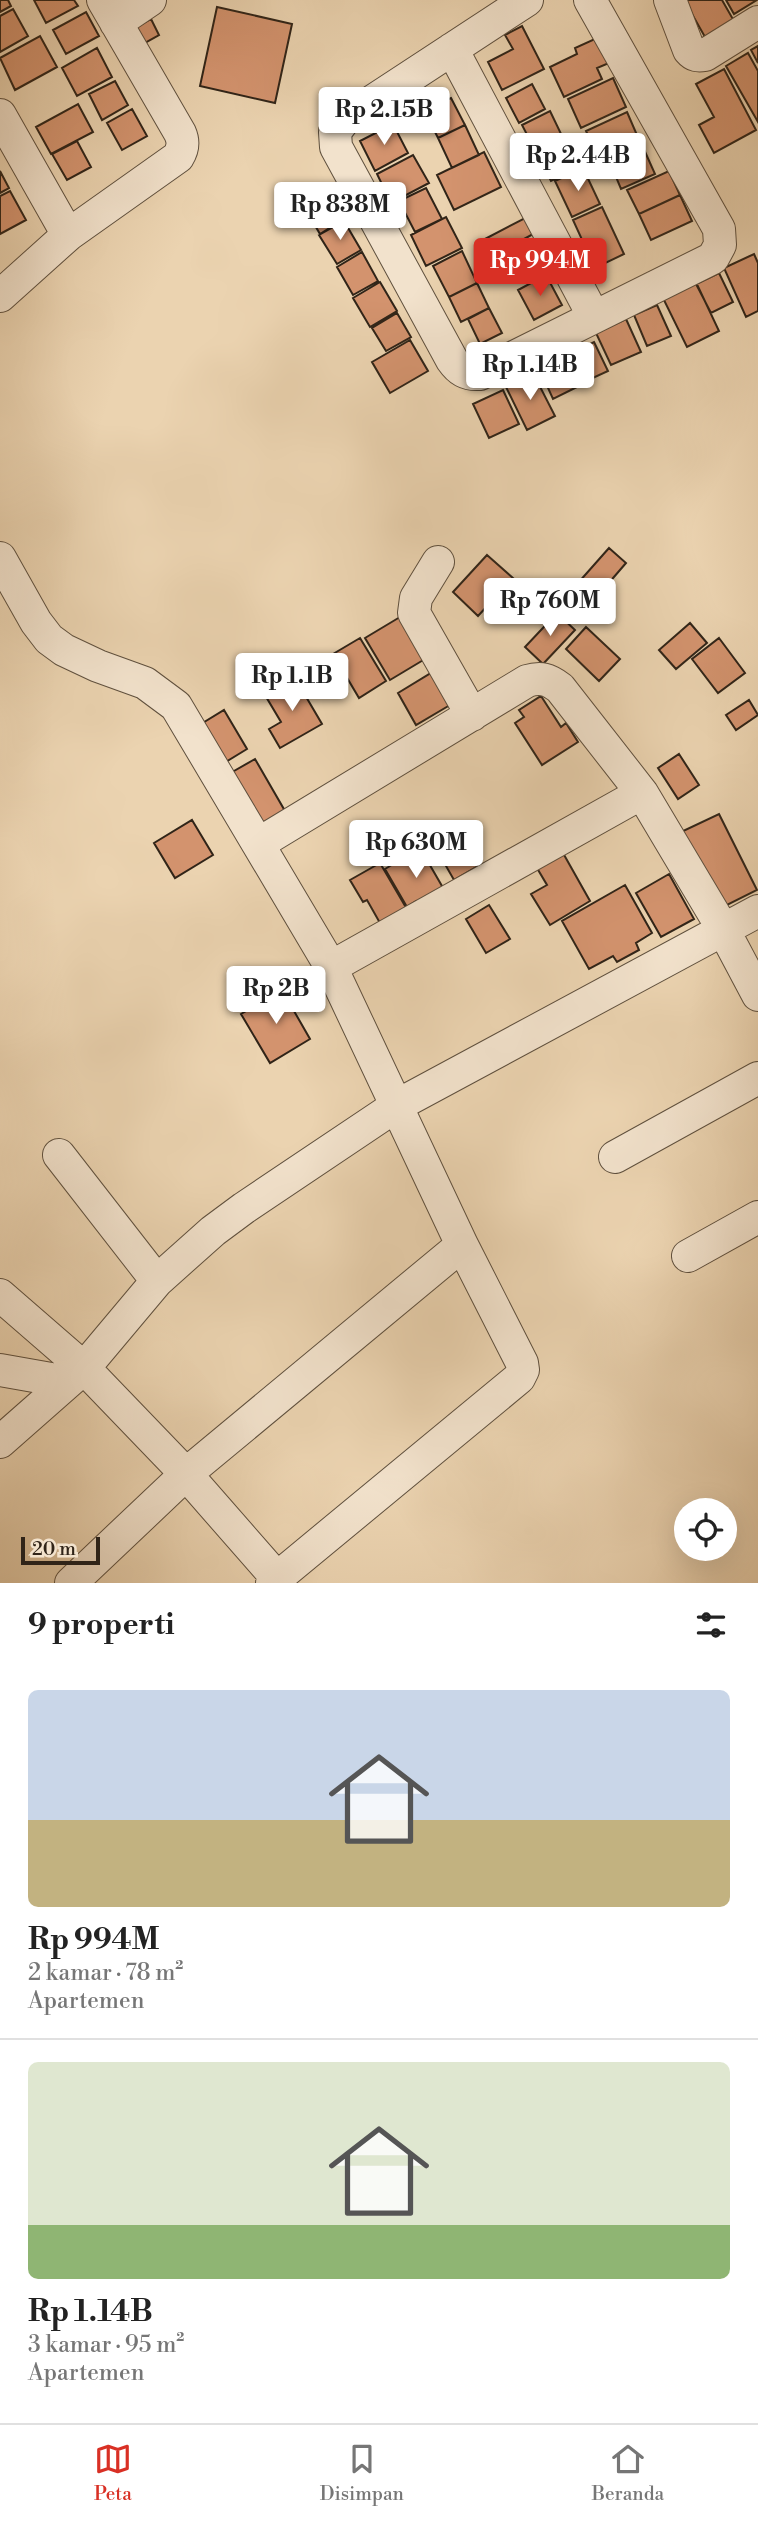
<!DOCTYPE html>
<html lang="id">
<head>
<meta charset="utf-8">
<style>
  :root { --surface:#fff; --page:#f6f6f6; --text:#222; --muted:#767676; --line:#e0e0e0; --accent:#d93025 }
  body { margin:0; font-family:"Libre Bodoni",serif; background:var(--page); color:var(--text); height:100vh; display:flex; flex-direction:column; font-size:26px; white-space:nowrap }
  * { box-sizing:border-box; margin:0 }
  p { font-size:23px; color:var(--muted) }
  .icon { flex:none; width:38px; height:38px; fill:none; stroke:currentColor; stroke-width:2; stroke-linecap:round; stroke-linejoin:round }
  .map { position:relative; height:1583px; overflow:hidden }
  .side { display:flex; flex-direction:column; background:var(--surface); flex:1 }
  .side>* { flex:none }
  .controls { position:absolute; left:674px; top:1498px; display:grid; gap:14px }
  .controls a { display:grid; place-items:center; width:63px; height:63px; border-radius:50%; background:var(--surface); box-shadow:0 7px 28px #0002; font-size:35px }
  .scale { position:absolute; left:21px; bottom:18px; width:79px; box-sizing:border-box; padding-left:7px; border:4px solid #302418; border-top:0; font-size:19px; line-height:24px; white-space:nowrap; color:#302418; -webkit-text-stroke:5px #f2e2cc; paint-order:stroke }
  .price { position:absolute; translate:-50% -60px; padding:0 16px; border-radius:7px; background:#fff; color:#222; font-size:23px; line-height:46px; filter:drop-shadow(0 2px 4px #0008) }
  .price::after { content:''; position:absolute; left:50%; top:42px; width:21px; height:16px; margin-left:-10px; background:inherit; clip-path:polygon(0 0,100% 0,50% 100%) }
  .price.current { background:var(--accent); color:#fff }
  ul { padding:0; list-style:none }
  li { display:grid; align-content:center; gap:14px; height:371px; padding:0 28px }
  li+li { border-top:2px solid var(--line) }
  li span { display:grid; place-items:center; height:217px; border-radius:10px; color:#555 }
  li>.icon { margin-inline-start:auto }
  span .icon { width:126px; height:126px; fill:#fffc; stroke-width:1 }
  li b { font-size:30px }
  h2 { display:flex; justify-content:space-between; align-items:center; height:84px; padding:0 28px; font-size:30px }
  .tab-bar { display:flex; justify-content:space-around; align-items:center; height:98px; border-top:2px solid var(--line); background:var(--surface); font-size:19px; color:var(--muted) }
  .tab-bar a { display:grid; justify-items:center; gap:4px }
  .tab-bar .current { color:var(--accent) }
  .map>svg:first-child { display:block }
</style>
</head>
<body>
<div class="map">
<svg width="758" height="1583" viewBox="0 0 758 1583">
  <rect width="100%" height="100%" fill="#ebd3b0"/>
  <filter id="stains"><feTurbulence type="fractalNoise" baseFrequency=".00286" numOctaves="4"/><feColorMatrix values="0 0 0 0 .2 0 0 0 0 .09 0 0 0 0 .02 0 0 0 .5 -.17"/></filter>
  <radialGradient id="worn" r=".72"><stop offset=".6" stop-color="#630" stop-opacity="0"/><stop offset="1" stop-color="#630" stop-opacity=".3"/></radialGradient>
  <!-- building -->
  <path fill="#d3936e" stroke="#302418" stroke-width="2" d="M0,0H8L11,6L0,12Z
    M34,0H74L78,6L46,23Z
    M684,0H722L734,21L705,37Z
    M726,0H757L734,14Z
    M217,7L292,24L275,103L200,86Z
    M13,9L28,36L0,52V16Z
    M86,12L99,36L66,54L53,30Z
    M151,19L159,35L141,45L133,29Z
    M522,26L544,69L502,90L488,62L513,49L505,35Z
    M40,36L57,67L15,90L0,58Z
    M597,38L609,63L597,68L602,79L564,97L550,67L577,54L575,48Z
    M758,46V63L751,50Z
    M97,48L112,77L77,96L62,68Z
    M748,53L758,71V122L726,66Z
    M724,69L756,130L714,153L699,125L714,117L696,84Z
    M613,78L626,107L581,128L568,99Z
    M115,81L128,105L102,120L89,94Z
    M532,84L545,109L519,123L506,98Z
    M451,98L465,125L438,138L424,110Z
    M78,104L93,132L51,154L36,127Z
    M132,109L147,136L122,150L107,123Z
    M550,111L563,138L536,152L522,125Z
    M627,112L640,142L600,161L586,131Z
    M393,124L408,153L375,171L360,141Z
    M465,125L479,155L452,168L438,138Z
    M563,138L578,167L551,181L536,152Z
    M77,141L91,167L67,180L52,154Z
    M642,145L655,174L621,189L609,160Z
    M484,152L501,187L454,210L437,175Z
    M413,155L429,183L391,203L377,174Z
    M583,168L600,204L572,217L555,181Z
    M0,171L9,188L0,193Z
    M669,171L680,195L639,214L627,190Z
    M426,188L442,219L415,232L399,201Z
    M324,190L342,220L320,234L302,203Z
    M10,191L26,220L0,234V196Z
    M680,195L692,221L651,240L639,214Z
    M602,207L624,254L595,268L573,220Z
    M446,217L462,248L426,266L411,235Z
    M527,217L535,233L524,239L530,252L497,269L483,240Z
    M344,221L361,250L337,264L319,235Z
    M462,251L477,283L449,297L433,266Z
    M362,252L378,281L353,295L337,267Z
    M754,254L758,263V311L746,317L724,268Z
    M719,273L733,302L711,313L696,284Z
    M546,275L562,305L534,320L518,290Z
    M694,278L719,331L687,347L661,294Z
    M380,282L397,311L370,327L353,298Z
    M477,283L489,308L461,322L449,297Z
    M657,305L671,336L647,346L634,315Z
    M489,308L502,333L480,344L468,319Z
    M397,313L411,337L386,351L372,328Z
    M626,319L641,352L611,365L596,333Z
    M410,340L428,371L390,393L372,362Z
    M594,342L608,371L582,383L568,355Z
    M563,357L577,387L553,399L539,368Z
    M533,373L555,416L527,430L506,387Z
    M503,390L519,424L489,438L473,404Z
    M609,548L626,563L595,599L578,583Z
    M487,555L513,578L478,616L453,592Z
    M557,613L575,630L543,664L525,647Z
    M400,617L425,659L390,680L365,638Z
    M690,623L707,643L676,669L659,650Z
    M586,627L620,659L599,681L566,649Z
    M360,638L386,681L359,698L333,654Z
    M719,638L745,673L718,693L692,659Z
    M431,673L450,705L416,725L398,693Z
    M295,678L322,724L280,748L269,729L281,722L265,695Z
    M541,696L561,727L566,723L578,742L542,765L515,723L524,717L519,710Z
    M749,700L758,715L736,730L726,715Z
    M224,710L247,749L224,763L201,724Z
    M679,754L699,785L678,799L658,768Z
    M255,759L285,811L257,827L227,775Z
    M719,814L757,890L719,909L681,832Z
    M192,820L213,855L175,878L154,843Z
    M454,823L478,866L454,880L430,838Z
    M420,848L446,893L421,908L416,901L407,907L385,869Z
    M563,853L590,901L550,925L531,894L547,885L537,868Z
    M380,863L408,911L380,923L367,900L363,902L350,880Z
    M669,874L694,919L661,937L636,893Z
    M625,885L652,933L636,943L639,950L617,962L613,956L589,969L562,921Z
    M489,905L510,939L486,953L466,919Z
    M282,990L310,1039L270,1063L241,1014Z"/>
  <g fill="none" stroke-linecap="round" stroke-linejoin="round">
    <defs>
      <path id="minor" d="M527,0L344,120L335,132L336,147L452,360C459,370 466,375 480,374L713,258L720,245L719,229L590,0
        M670,0L689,50C694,56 698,56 705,55L758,22
        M116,23L150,0
        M452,49L594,317
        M0,115L68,235
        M0,296L68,235L178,157C183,149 184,142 180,133L103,0
        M0,558L36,622L49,639L64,650L98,666L145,683L176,706L258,844
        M438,562L416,598L414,613L472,715
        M331,967L642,793
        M59,1155L157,1281
        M615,1157L758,1078
        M688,1256L758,1217
        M0,1295L84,1368L186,1474L277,1578L272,1583
        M0,1370L68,1382
        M0,1442L84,1368L157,1281L213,1231L244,1208L396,1106L758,911
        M277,1578L519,1378L523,1370L522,1363L462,1245
        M71,1583L186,1474L462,1245L331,967L258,844L527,681C541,677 548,679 560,688L642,793L723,929L758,995"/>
    </defs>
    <!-- minor casing -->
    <use href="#minor" stroke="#5f503e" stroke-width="34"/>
    <!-- minor -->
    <use href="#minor" stroke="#f2e2cc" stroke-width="32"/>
  </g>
  <rect width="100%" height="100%" filter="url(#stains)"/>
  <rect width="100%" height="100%" fill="url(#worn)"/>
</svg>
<div class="controls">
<a><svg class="icon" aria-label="locate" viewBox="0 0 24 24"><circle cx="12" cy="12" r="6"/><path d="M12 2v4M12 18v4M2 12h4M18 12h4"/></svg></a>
</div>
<div class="scale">20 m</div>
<b class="price" style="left:384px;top:147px">Rp 2.15B</b>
<b class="price" style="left:578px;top:193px">Rp 2.44B</b>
<b class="price" style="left:340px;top:242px">Rp 838M</b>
<b class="price current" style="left:540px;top:298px">Rp 994M</b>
<b class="price" style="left:530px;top:402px">Rp 1.14B</b>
<b class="price" style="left:550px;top:638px">Rp 760M</b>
<b class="price" style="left:292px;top:713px">Rp 1.1B</b>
<b class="price" style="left:416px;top:880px">Rp 630M</b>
<b class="price" style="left:276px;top:1026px">Rp 2B</b>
</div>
<section class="side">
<h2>9 properti<svg class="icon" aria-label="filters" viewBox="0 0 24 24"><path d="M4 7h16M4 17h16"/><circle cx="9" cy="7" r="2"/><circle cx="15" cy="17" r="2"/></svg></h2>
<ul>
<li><span style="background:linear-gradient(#c9d6e8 60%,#c2b280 0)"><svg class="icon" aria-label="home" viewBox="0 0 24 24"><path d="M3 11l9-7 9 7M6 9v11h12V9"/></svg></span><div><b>Rp 994M</b><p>2 kamar · 78 m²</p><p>Apartemen</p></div></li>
<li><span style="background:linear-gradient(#dfe7d0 75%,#8fb573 0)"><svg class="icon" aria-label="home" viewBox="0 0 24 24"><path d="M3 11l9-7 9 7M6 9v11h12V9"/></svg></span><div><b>Rp 1.14B</b><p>3 kamar · 95 m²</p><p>Apartemen</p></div></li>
</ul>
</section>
<nav class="tab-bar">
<a class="current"><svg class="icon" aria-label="map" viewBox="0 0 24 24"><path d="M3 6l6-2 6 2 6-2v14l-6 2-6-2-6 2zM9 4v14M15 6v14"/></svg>Peta</a>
<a><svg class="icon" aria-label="saved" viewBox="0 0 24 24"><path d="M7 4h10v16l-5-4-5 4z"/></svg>Disimpan</a>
<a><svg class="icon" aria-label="home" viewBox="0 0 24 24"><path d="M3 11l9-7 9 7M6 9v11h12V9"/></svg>Beranda</a>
</nav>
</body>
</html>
